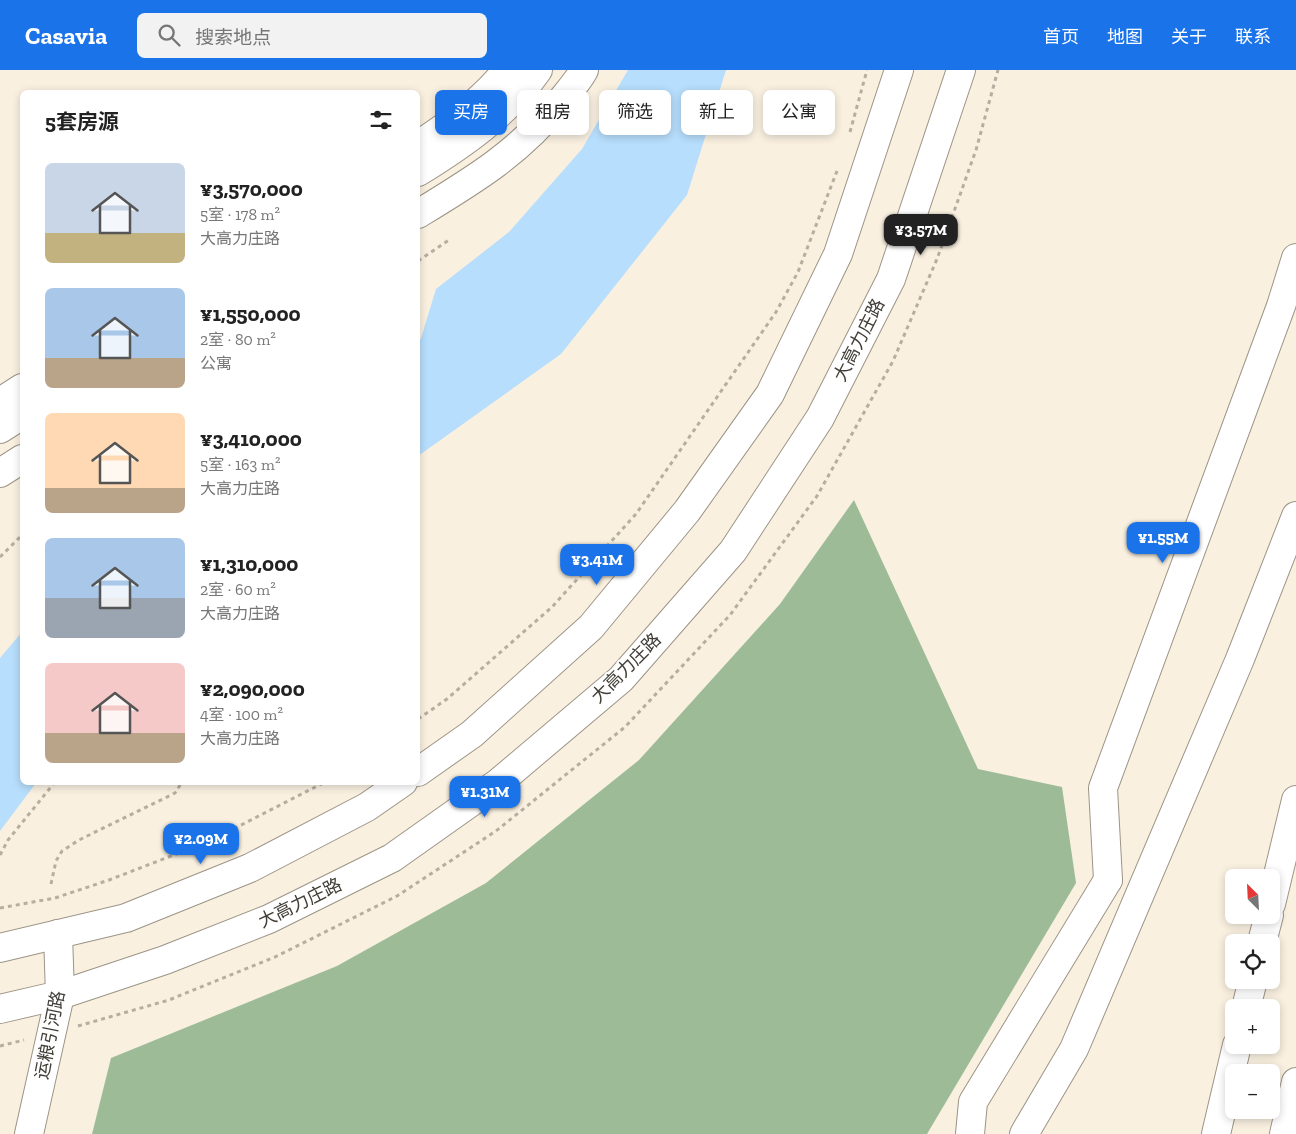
<!DOCTYPE html>
<html lang="zh">
<head>
<meta charset="utf-8">
<style>
  :root { --surface:#fff; --page:#f2f2f2; --text:#222; --muted:#767676; --accent:#1a73e8 }
  body { margin:0; font-family:"Zilla Slab","Noto Sans SC",serif; background:var(--page); color:var(--text); height:100vh; display:flex; flex-direction:column; font-size:19px; white-space:nowrap }
  * { box-sizing:border-box; margin:0 }
  p { font-size:16px; color:var(--muted) }
  .icon { flex:none; width:28px; height:28px; fill:none; stroke:currentColor; stroke-width:2; stroke-linecap:round; stroke-linejoin:round }
  .map { position:relative; flex:1; overflow:hidden }
  .panel { position:absolute; left:20px; top:20px; width:400px; height:695px; display:flex; flex-direction:column; background:var(--surface); border-radius:8px; box-shadow:0 2px 8px #0003 }
  .panel>* { flex:none }
  .guide { position:absolute; left:435px; top:20px; width:475px; height:45px; display:flex; gap:10px }
  .needle { width:32px; rotate:336deg }
  .tools { position:absolute; left:1225px; top:799px; display:grid; gap:10px }
  .tools a { display:grid; place-items:center; width:55px; height:55px; border-radius:8px; background:var(--surface); box-shadow:0 2px 8px #0003; font-size:25px }
  .price { position:absolute; translate:-50% -42px; padding:0 11px; border-radius:10px; background:var(--accent); color:#fff; font-size:16px; line-height:32px; filter:drop-shadow(0 1px 2px #0008) }
  .price::after { content:''; position:absolute; left:50%; top:30px; width:15px; height:11px; margin-left:-8px; background:inherit; clip-path:polygon(0 0,100% 0,50% 100%) }
  .price.active { background:#222; color:#fff }
  ul { padding:0; list-style:none }
  li { display:flex; align-items:center; gap:15px; height:125px; padding:0 25px }
  li span { display:grid; place-items:center; flex:none; width:140px; height:100px; border-radius:8px; color:#555 }
  li>.icon { margin-inline-start:auto }
  span .icon { width:60px; height:60px; fill:#fffc; stroke-width:1 }
  li b { font-size:21px }
  h2 { display:flex; justify-content:space-between; align-items:center; height:60px; padding:0 25px; font-size:21px }
  .chip { padding:0 18px; border-radius:8px; background:var(--surface); box-shadow:0 2px 8px #0003; font-size:18px; line-height:45px }
  .chip.active { background:var(--accent); color:#fff }
  header { display:flex; align-items:center; gap:30px; box-sizing:border-box; height:70px; padding:0 25px; background:var(--accent); color:#fff }
  header strong { font-size:24px }
  nav { display:flex; gap:28px; margin-inline-start:auto; font-size:18px }
  .search { width:350px; height:45px; background:var(--page); display:flex; align-items:center; gap:12px; box-sizing:border-box; padding:0 18px; border-radius:8px; color:var(--muted); font-size:19px }
  .map>svg:first-child { display:block }
</style>
</head>
<body>
<header>
<strong>Casavia</strong>
<div class="search"><svg class="icon" aria-label="search" viewBox="0 0 24 24"><circle cx="10" cy="10" r="6"/><path d="M15 15l6 6"/></svg>搜索地点</div>
<nav><a>首页</a><a>地图</a><a>关于</a><a>联系</a></nav>
</header>
<div class="map">
<svg width="1296" height="1064" viewBox="0 0 1296 1064">
  <rect width="100%" height="100%" fill="#f9f0e0"/>
  <!-- forest -->
  <path fill="#9ebb97" d="M854,430L978,699L1062,717L1076,813L927,1064H92L111,988L337,896L486,813L639,690L780,534Z"/>
  <!-- water -->
  <path fill="#b7defc" d="M628,0H726L687,125L561,284L418,386V271L421,268L436,219L509,162L582,79Z
    M22,562V712L36,713L0,761V588Z"/>
  <g fill="none" stroke-linecap="round" stroke-linejoin="round">
    <defs>
      <path id="minor" d="M418,75C451,54 483,30 507,0
        M418,102C462,75 508,43 538,0
        M418,144C474,110 519,83 561,31C569,21 578,11 584,0
        M0,332L22,318
        M0,359L22,345
        M0,403L22,389
        M1108,810L1103,718L1281,236L1296,188
        M29,1064L60,925L58,864"/>
      <path id="major" d="M418,702L472,664L591,557L687,441L770,324L838,184L899,0
        M0,878L126,848L250,798L367,737L403,712
        M0,939L60,925L165,890L269,849L392,788L498,713L621,609L733,481L820,348L891,209L961,0"/>
      <path id="highway" d="M1271,834L1296,730
        M1262,872L1269,845
        M1246,938L1253,910
        M970,1064L973,1032L1108,810
        M1024,1064L1074,979L1240,589L1296,446
        M1216,1064L1237,975
        M1284,1064L1296,1012"/>
    </defs>
    <!-- minor casing -->
    <use href="#minor" stroke="#9c9486" stroke-width="30"/>
    <!-- major casing -->
    <use href="#major" stroke="#9c9486" stroke-width="30"/>
    <!-- highway casing -->
    <use href="#highway" stroke="#9c9486" stroke-width="30"/>
    <!-- path -->
    <path stroke="#b5aea1" stroke-width="3" stroke-dasharray="4 4" stroke-linecap="butt" d="M850,62L867,0
      M418,191L449,170
      M0,487L22,465
      M418,649L447,629L552,537L636,444L776,242L798,202L837,101
      M0,785L8,770L55,712
      M51,814L56,791L62,781L79,770L175,723L182,712
      M0,838L55,828L109,810L210,771L325,712
      M78,956L169,930L275,887L397,826L496,761L625,657L730,545L817,426L893,291L937,189L976,80L998,0
      M0,976L24,970"/>
    <!-- minor -->
    <use href="#minor" stroke="#fff" stroke-width="28"/>
    <!-- major -->
    <use href="#major" stroke="#fff" stroke-width="28"/>
    <!-- highway -->
    <use href="#highway" stroke="#fff" stroke-width="28"/>
  </g>
  <g text-anchor="middle" dominant-baseline="central" stroke-width="4" stroke-linejoin="round" paint-order="stroke">
    <!-- street labels -->
    <g font-size="18" fill="#403d36" stroke="#fefefe">
      <text transform="translate(859 270) rotate(-63)">大高力庄路</text>
      <text transform="translate(626 598) rotate(-45)">大高力庄路</text>
      <text transform="translate(300 833) rotate(-26)">大高力庄路</text>
      <text transform="translate(50 965) rotate(-79)">运粮引河路</text>
    </g>
  </g>
</svg>
<div class="tools">
<a><svg class="needle" viewBox="-14 -14 28 28"><path d="M0-13l5 13h-10z" fill="#e53935"/><path d="M0 13l5-13h-10z" fill="#767676"/></svg></a>
<a><svg class="icon" aria-label="locate" viewBox="0 0 24 24"><circle cx="12" cy="12" r="6"/><path d="M12 2v4M12 18v4M2 12h4M18 12h4"/></svg></a>
<a>+</a>
<a>−</a>
</div>
<b class="price active" style="left:921px;top:186px">¥3.57M</b>
<b class="price" style="left:1163px;top:494px">¥1.55M</b>
<b class="price" style="left:597px;top:516px">¥3.41M</b>
<b class="price" style="left:485px;top:748px">¥1.31M</b>
<b class="price" style="left:201px;top:795px">¥2.09M</b>
<div class="guide">
<a class="chip active">买房</a>
<a class="chip">租房</a>
<a class="chip">筛选</a>
<a class="chip">新上</a>
<a class="chip">公寓</a>
</div>
<section class="panel">
<h2>5套房源<svg class="icon" aria-label="filters" viewBox="0 0 24 24"><path d="M4 7h16M4 17h16"/><circle cx="9" cy="7" r="2"/><circle cx="15" cy="17" r="2"/></svg></h2>
<ul>
<li><span style="background:linear-gradient(#c9d6e8 70%,#c2b280 0)"><svg class="icon" aria-label="home" viewBox="0 0 24 24"><path d="M3 11l9-7 9 7M6 9v11h12V9"/></svg></span><div><b>¥3,570,000</b><p>5室 · 178 m²</p><p>大高力庄路</p></div></li>
<li><span style="background:linear-gradient(#a9c7e8 70%,#b9a48a 0)"><svg class="icon" aria-label="home" viewBox="0 0 24 24"><path d="M3 11l9-7 9 7M6 9v11h12V9"/></svg></span><div><b>¥1,550,000</b><p>2室 · 80 m²</p><p>公寓</p></div></li>
<li><span style="background:linear-gradient(#ffd9b3 75%,#b9a48a 0)"><svg class="icon" aria-label="home" viewBox="0 0 24 24"><path d="M3 11l9-7 9 7M6 9v11h12V9"/></svg></span><div><b>¥3,410,000</b><p>5室 · 163 m²</p><p>大高力庄路</p></div></li>
<li><span style="background:linear-gradient(#a9c7e8 60%,#9aa5b1 0)"><svg class="icon" aria-label="home" viewBox="0 0 24 24"><path d="M3 11l9-7 9 7M6 9v11h12V9"/></svg></span><div><b>¥1,310,000</b><p>2室 · 60 m²</p><p>大高力庄路</p></div></li>
<li><span style="background:linear-gradient(#f6c9c9 70%,#b9a48a 0)"><svg class="icon" aria-label="home" viewBox="0 0 24 24"><path d="M3 11l9-7 9 7M6 9v11h12V9"/></svg></span><div><b>¥2,090,000</b><p>4室 · 100 m²</p><p>大高力庄路</p></div></li>
</ul>
</section>
</div>
</body>
</html>
